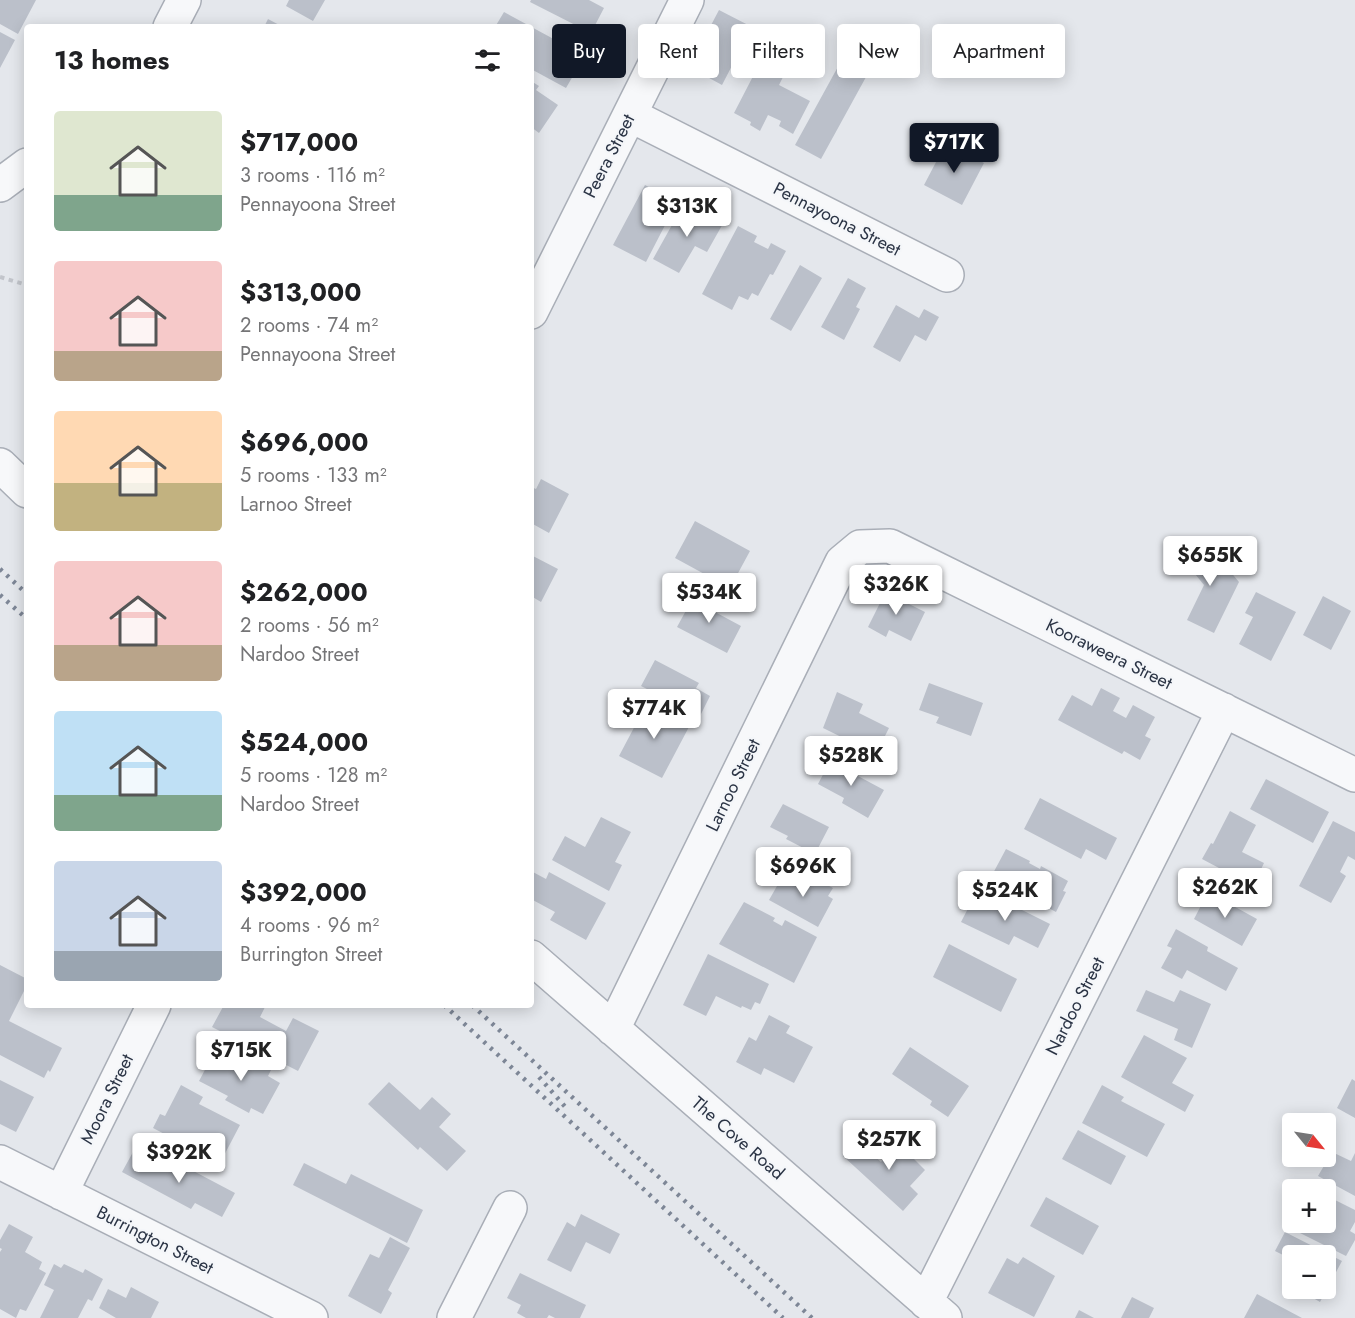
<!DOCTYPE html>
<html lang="en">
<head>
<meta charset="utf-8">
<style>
  :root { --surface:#fff; --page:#f6f6f6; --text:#202124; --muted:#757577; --accent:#111827 }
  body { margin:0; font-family:Jost,sans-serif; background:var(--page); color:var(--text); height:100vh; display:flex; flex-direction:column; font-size:22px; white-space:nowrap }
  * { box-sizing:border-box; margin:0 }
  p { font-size:20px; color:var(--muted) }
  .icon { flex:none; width:33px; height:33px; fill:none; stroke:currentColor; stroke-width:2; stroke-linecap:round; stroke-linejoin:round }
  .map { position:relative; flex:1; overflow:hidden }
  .side { position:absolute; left:24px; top:24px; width:510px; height:984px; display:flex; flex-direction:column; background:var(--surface); border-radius:6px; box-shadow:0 3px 15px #0003 }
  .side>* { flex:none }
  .top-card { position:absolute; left:552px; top:24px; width:570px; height:54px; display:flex; gap:12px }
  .needle { width:39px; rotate:120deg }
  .tools { position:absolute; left:1282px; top:1113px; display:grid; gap:12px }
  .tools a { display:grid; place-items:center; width:54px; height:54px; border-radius:6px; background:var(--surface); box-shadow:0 3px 15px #0003; font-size:30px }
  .price { position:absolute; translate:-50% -51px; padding:0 14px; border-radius:6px; background:#fff; color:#222; font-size:20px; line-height:39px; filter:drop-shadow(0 2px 3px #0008) }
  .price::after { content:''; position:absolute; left:50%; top:36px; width:18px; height:14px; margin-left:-9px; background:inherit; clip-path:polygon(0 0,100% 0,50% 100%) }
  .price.selected { background:var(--accent); color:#fff }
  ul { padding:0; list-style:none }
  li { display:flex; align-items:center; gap:18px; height:150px; padding:0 30px }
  li span { display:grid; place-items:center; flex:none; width:168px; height:120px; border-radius:6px; color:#555 }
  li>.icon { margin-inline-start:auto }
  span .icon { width:72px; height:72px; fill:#fffc; stroke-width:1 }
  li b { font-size:26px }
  h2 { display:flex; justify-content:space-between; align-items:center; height:72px; padding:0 30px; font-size:26px }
  .pill { padding:0 21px; border-radius:6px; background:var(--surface); box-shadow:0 3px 15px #0003; font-size:21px; line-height:54px }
  .pill.selected { background:var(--accent); color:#fff }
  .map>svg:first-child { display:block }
</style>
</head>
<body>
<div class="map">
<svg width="1355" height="1318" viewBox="0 0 1355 1318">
  <rect width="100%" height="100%" fill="#e4e7ec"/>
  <!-- building -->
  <path fill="#bbc0ca" d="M0,0H36L18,34L0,24Z
    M289,0H325L313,21L286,6Z
    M531,0H589L604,8L591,33L530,2Z
    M719,10L752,27L722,85L689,67Z
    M504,12L561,43L569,28L587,38L576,59L581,62L566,88L531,69V27H495Z
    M268,19L283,27H264Z
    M0,32L15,40L0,68Z
    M851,43L877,57L821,159L795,145Z
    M764,55L788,67L779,85L810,101L793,134L779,126L781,121L768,115L760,131L750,125L751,122L734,113Z
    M531,81L539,86L536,90L558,105L539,133L531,127Z
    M946,143L984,163L962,205L924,185Z
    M645,185L677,202L646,262L613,245Z
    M682,207L693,213L695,211L712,222L716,215L725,220L707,252L695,246L679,273L653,259Z
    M738,226L757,236L754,242L768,249L771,243L786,251L773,275L770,274L758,296L752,293L748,300L739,296L732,310L702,294Z
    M800,265L822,278L791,331L770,319Z
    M848,278L866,288L856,307L860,309L844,340L821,327Z
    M896,305L919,318L924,309L939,317L926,341L915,335L900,362L873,347Z
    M541,479L569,494L549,533L531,523V487L536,489Z
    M695,521L750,551L730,588L675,558Z
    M1204,540L1239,582L1214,633L1187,620L1204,585L1182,558Z
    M531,549L534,551L531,555L558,569L541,602L531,596Z
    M888,587L912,600L909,604L925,612L911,641L889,630L886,637L868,627Z
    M1256,592L1296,612L1271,661L1239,644L1253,617L1245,613Z
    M695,594L718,606L715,612L741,626L727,653L677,627Z
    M1323,596L1351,611L1331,650L1303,635Z
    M655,660L699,683L696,688L710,696L700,716L641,686Z
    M929,683L983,703L971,736L936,723L939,717L919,710Z
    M1101,688L1120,698L1113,711L1126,718L1133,705L1155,717L1145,736L1151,739L1140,760L1124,751L1122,754L1058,720L1072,695L1092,706Z
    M837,692L863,704L859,713L889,728L876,754L823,728Z
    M647,703L690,725L662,778L619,756Z
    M833,756L859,770L856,775L884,790L868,818L842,803L844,798L818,784Z
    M1266,779L1329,812L1313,843L1250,809Z
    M1040,798L1117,838L1106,860L1086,849L1081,859L1024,829Z
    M783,804L829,827L815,854L786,839L788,836L770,827Z
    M1230,811L1256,825L1242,852L1264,863L1253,886L1202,859L1211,843L1213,844Z
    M601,817L631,832L615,862L622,865L609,891L552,860L565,836L585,847Z
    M1333,821L1355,832V860L1348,856L1340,872L1346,876L1331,903L1299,886Z
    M1006,849L1030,861L1029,863L1040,869L1041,866L1068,881L1063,891L1066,892L1056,912L991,877Z
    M531,871L546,879L549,872L606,903L586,940L550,920L555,912L531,899Z
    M785,872L804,882L808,875L833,888L828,896L833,899L818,927L769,900Z
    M1208,892L1257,919L1242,946L1194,919Z
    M975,895L1003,909L1006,902L1050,924L1038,948L1014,936L1009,945L961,922Z
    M744,902L775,918L773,921L782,926L785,920L817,937L794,983L719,944Z
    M1176,929L1208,947L1207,951L1238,968L1226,991L1187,970L1182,979L1161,968L1172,948L1167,946Z
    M949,944L1017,979L1001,1012L933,977Z
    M708,954L769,984L760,1004L755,1002L751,1010L742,1006L741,1008L716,996L706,1016L683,1005Z
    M0,965L27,979V985L9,1021L62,1048L50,1072L48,1070L44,1078L0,1055Z
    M1146,990L1174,1002L1180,990L1211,1004L1192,1048L1174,1040L1178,1029L1136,1011Z
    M224,1005H266L260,1017L286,1031L293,1018L319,1031L298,1071L212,1027Z
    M769,1015L790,1026L786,1033L813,1047L794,1083L764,1068L761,1075L736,1062L749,1037L756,1041Z
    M1144,1035L1187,1058L1172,1083L1194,1095L1185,1112L1121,1077Z
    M910,1047L969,1086L948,1117L930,1105L932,1101L892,1074Z
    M215,1051L235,1062L240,1054L271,1070L268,1076L280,1083L263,1114L251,1108L249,1113L225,1100L228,1096L199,1081Z
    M1352,1079L1355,1081V1118L1337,1108Z
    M0,1080L34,1097L16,1132L0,1124Z
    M389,1082L420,1110L432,1097L451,1114L439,1127L466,1151L447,1171L420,1147L418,1150L368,1104Z
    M181,1085L203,1097L199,1104L240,1125L220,1163L153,1128L160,1114L165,1116Z
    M1102,1085L1124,1097L1121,1101L1165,1124L1147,1157L1082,1123Z
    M1078,1130L1126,1156L1111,1185L1062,1159Z
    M857,1140L881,1162L900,1140L912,1151L909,1154L925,1170L910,1186L918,1194L903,1211L843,1156Z
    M133,1152L145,1158L147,1154L179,1171L182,1165L235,1193L222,1217L195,1203L191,1209L122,1172Z
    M1332,1152L1351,1161L1355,1153V1196L1318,1176Z
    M304,1163L346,1184L351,1174L423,1210L407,1243L293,1185Z
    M1046,1197L1099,1226L1083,1255L1030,1226Z
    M1331,1198L1355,1210V1222L1350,1231L1355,1234V1240L1346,1256L1292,1229L1295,1222H1326V1207Z
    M581,1214L620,1234L610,1254L586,1242L571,1272L547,1260L567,1222L575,1227Z
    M9,1224L33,1237L25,1252L42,1262L39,1269L46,1273L26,1311L20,1309L16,1318L0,1309V1252L2,1249L0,1248V1240Z
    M1285,1232L1342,1261L1320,1302L1296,1288H1326V1256H1293V1260L1275,1251Z
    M390,1237L410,1248L388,1290L392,1293L381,1314L348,1296L370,1254L379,1258Z
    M1023,1257L1055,1276L1034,1317L988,1293L1007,1258L1018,1264Z
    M54,1264L61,1268L64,1264L83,1273L85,1269L103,1279L92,1301L88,1299L78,1318H40L54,1290L44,1285Z
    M1293,1267V1287L1285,1283Z
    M520,1273L586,1305L580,1318H555L549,1315L547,1318H526L517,1313L521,1305L507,1298Z
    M131,1287L159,1302L151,1318H116L99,1308L108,1289L126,1298Z
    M1257,1294L1302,1318H1244Z
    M1132,1297L1154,1308L1149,1318H1121Z
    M1079,1310L1094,1318H1075Z"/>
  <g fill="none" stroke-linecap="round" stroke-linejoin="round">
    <defs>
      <path id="minor" d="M170,27L184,0
        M630,115L947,275
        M0,185L27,165
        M531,312L687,0
        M0,465L27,491
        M531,957L945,1318
        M613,1029L842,562L860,547L890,546L1355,775
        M0,1162L311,1318
        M61,1193L154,1005
        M926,1302L1224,710
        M454,1318L510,1208"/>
    </defs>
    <!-- minor casing -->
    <use href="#minor" stroke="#a9aeb7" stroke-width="36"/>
    <!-- path -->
    <path stroke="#c2c5cb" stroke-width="4" stroke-dasharray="4.5 4.5" stroke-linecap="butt" d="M0,277L27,285"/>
    <!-- minor -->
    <use href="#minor" stroke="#f7f8fa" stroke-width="33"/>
    <!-- rail -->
    <path stroke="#7d8696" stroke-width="4.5" stroke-dasharray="3 6" stroke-linecap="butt" d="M0,569L27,594
      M0,595L27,619
      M444,1005L783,1318
      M472,1005L812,1318
      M539,1077L567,1109"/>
  </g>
  <g text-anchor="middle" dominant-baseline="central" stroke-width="4.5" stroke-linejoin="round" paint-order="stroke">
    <!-- street labels -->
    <g font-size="18" fill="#2b3445" stroke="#f4f6f9">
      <text transform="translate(609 156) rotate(-63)">Peera Street</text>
      <text transform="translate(837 219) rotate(27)">Pennayoona Street</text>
      <text transform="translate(1109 654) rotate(26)">Kooraweera Street</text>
      <text transform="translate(733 785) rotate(-64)">Larnoo Street</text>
      <text transform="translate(1075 1006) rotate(-63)">Nardoo Street</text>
      <text transform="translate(107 1099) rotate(-64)">Moora Street</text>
      <text transform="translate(738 1138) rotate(41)">The Cove Road</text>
      <text transform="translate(155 1240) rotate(27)">Burrington Street</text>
    </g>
  </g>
</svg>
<div class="tools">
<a><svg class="needle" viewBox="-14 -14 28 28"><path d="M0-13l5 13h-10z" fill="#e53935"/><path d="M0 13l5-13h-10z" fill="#757577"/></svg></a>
<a>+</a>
<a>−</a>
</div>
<b class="price selected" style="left:954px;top:174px">$717K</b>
<b class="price" style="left:687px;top:238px">$313K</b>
<b class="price" style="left:1210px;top:587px">$655K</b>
<b class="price" style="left:896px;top:616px">$326K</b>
<b class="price" style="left:709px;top:624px">$534K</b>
<b class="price" style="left:654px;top:740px">$774K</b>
<b class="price" style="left:851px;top:787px">$528K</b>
<b class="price" style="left:803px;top:898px">$696K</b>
<b class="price" style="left:1225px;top:919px">$262K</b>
<b class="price" style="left:1005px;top:922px">$524K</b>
<b class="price" style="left:241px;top:1082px">$715K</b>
<b class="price" style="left:889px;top:1171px">$257K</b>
<b class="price" style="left:179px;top:1184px">$392K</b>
<div class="top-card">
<a class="pill selected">Buy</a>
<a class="pill">Rent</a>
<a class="pill">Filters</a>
<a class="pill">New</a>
<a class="pill">Apartment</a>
</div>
<section class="side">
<h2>13 homes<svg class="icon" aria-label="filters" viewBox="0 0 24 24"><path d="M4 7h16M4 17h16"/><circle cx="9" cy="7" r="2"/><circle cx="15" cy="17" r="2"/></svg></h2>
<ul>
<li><span style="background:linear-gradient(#dfe7d0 70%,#7fa58c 0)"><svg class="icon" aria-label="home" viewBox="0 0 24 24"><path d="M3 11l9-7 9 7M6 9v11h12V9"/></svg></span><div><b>$717,000</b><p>3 rooms · 116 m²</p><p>Pennayoona Street</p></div></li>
<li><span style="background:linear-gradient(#f6c9c9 75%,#b9a48a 0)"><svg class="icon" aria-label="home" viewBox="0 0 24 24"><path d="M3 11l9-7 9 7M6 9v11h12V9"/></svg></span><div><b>$313,000</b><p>2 rooms · 74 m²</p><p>Pennayoona Street</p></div></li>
<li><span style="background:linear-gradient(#ffd9b3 60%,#c2b280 0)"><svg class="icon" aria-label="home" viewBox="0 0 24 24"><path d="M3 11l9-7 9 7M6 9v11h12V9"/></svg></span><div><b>$696,000</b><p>5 rooms · 133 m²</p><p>Larnoo Street</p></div></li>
<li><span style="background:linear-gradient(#f6c9c9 70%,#b9a48a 0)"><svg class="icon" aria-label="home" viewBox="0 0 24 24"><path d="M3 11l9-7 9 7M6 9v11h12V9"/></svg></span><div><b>$262,000</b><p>2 rooms · 56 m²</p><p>Nardoo Street</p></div></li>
<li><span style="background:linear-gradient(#bfe0f5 70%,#7fa58c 0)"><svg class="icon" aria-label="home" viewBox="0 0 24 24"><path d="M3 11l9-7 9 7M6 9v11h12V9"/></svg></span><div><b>$524,000</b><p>5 rooms · 128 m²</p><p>Nardoo Street</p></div></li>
<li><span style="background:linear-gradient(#c9d6e8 75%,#9aa5b1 0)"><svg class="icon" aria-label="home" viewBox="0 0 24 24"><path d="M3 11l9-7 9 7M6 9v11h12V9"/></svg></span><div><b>$392,000</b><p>4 rooms · 96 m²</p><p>Burrington Street</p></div></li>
</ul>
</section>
</div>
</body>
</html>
